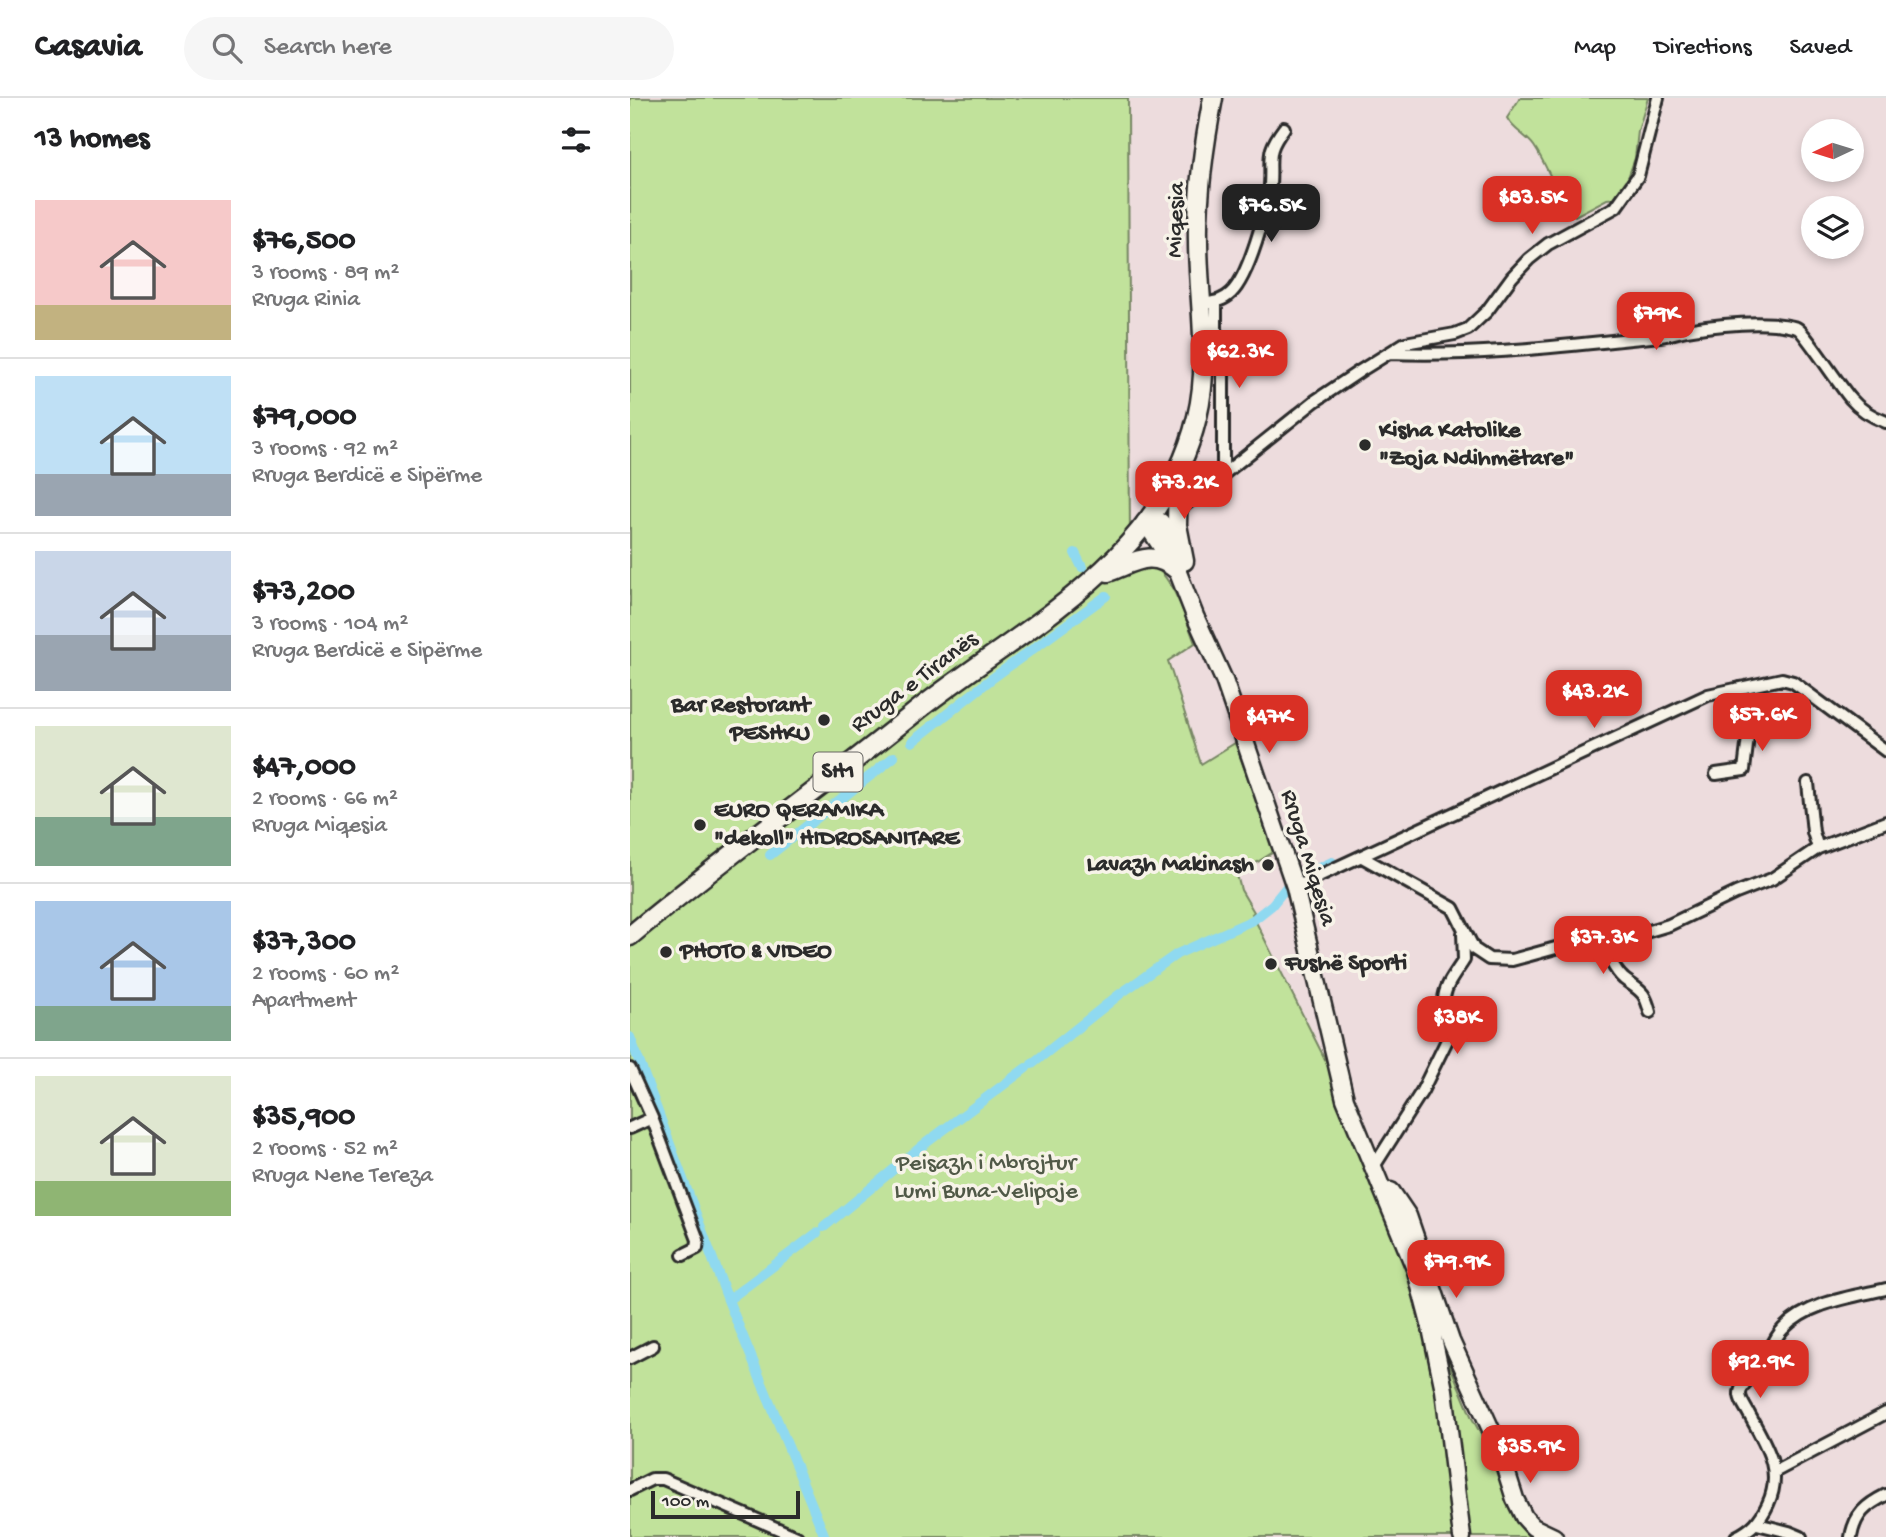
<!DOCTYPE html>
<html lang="en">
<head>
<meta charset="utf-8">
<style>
  :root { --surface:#fff; --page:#f6f6f6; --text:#202124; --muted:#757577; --line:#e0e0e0; --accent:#d93025 }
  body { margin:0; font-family:"Gochi Hand",sans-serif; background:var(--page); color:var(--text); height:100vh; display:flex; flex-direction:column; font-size:26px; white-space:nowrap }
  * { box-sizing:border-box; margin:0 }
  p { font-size:23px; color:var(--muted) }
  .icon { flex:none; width:38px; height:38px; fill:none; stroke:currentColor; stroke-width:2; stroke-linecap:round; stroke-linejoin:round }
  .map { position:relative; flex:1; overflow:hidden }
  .drawer { display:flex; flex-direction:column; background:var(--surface); width:630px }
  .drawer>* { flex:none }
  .needle { width:46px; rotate:266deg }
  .controls { position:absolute; left:1171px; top:21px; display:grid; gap:14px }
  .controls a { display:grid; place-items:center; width:63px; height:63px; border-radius:50%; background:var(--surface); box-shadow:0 4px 10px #0003; font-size:35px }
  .scale { position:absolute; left:21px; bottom:18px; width:149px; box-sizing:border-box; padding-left:7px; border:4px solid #2b2b2b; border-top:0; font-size:19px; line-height:24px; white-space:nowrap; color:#2b2b2b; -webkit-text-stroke:5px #f7f3e8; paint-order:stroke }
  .price { position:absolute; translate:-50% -60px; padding:0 16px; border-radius:14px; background:var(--accent); color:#fff; font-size:23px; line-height:46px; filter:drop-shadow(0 2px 4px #0008) }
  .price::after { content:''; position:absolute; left:50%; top:42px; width:21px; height:16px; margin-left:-10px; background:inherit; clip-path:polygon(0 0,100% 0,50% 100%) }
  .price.on { background:#222; color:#fff }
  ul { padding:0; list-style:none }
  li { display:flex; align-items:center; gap:21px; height:175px; padding:0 35px }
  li+li { border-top:2px solid var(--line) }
  li span { display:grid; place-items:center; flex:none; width:196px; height:140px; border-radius:0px; color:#555 }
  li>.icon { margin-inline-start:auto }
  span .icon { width:84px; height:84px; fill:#fffc; stroke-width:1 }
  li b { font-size:30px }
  h2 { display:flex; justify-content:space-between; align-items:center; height:84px; padding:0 35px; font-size:30px }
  header { display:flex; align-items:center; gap:42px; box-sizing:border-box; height:98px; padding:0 35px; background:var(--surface); border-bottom:2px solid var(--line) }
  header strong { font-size:33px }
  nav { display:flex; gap:38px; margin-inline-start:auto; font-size:24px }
  .search { width:490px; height:63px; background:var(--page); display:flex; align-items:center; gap:18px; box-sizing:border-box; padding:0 24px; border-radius:38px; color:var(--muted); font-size:26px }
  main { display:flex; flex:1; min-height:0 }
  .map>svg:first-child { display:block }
</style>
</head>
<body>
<header>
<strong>Casavia</strong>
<div class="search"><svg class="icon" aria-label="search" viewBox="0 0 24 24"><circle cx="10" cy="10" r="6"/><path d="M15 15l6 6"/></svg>Search here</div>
<nav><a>Map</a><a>Directions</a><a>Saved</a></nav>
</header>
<main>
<section class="drawer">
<h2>13 homes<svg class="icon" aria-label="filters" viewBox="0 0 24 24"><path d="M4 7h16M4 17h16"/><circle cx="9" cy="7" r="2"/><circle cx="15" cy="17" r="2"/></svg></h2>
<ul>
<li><span style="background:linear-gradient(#f6c9c9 75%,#c2b280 0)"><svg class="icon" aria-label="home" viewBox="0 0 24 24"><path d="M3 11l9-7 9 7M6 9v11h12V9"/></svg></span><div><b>$76,500</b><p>3 rooms · 89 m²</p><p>Rruga Rinia</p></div></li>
<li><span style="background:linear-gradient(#bfe0f5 70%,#9aa5b1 0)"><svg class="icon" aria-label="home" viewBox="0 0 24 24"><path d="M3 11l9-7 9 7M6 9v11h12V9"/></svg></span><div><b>$79,000</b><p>3 rooms · 92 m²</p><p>Rruga Berdicë e Sipërme</p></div></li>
<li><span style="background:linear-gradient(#c9d6e8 60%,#9aa5b1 0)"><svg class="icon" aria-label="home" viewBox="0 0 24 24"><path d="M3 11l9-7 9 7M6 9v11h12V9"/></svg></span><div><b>$73,200</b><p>3 rooms · 104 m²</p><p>Rruga Berdicë e Sipërme</p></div></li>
<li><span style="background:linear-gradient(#dfe7d0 65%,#7fa58c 0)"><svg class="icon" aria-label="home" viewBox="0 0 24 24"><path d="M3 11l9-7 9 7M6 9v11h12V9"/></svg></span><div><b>$47,000</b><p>2 rooms · 66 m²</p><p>Rruga Miqesia</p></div></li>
<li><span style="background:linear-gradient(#a9c7e8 75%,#7fa58c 0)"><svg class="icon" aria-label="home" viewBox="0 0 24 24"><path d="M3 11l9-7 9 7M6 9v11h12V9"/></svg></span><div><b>$37,300</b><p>2 rooms · 60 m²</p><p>Apartment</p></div></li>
<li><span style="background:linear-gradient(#dfe7d0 75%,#8fb573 0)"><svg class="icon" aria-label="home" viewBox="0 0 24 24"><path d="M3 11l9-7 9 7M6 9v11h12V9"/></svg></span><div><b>$35,900</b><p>2 rooms · 52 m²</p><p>Rruga Nene Tereza</p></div></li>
</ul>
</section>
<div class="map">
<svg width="1256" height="1439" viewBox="0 0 1256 1439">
  <rect width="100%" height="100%" fill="#eddcdd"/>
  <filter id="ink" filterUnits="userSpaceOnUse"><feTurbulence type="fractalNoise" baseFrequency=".0143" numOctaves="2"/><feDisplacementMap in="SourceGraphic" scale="14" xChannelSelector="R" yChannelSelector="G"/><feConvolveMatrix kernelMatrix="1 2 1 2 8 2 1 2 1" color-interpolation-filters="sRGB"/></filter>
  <g filter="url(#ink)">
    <!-- green -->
    <path fill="#c1e29b" stroke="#768663" stroke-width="2" d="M0,0H498L500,453L507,473C535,447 558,528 565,545L538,563L571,666L605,645L645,753L607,777L611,792L624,814L622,816L717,1005L768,1143L842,1320L907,1439H0Z
      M890,0H1018L1008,33L1005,60L995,88L987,100L977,101L945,118C926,98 919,70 904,48C896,37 883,32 877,20Z"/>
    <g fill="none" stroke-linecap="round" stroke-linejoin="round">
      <!-- canal -->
      <path stroke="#8fd9f0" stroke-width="10" d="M445,455L452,469
        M282,644L360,582L476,498
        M140,757L264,659
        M0,939L98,1202L195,1439
        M402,966L490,896L547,856L623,822L642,807L662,782L702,764
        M194,1129L292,1048L396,970
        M98,1202L187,1135"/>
      <defs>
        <path id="street" d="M586,204V233L593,277V378
          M571,206C582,204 592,204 601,195C619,178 637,112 640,87C642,59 635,55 654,30
          M759,255C849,259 941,247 1030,238C1038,237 1047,234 1056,232C1087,227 1136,221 1167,230C1174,233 1211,290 1221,301C1230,312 1243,319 1256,324
          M546,414L685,303L730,273L775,245L825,236L838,231L857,213L882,179L899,161L918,146L986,109L1008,78L1028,0
          M1086,676L1114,672L1118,639L1110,590
          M1178,685L1183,734L1188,750
          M732,759L823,810L844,851L859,861L882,862L977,836L1012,835L1039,827L1106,795L1142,781L1188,750L1256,724
          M665,789L1078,597L1152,581L1163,584L1256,653
          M950,848C982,842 976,866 994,881C1011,894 1014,892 1020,914
          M0,971L22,1020L68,1142L67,1150L53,1157
          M0,1030L22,1020
          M743,1070L792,993L820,936C810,896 811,896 834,862L833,835
          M0,1260L23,1248
          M1146,1373L1256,1315
          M0,1392L22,1381H33L167,1439
          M1127,1426L1159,1434L1171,1439
          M1106,1439C1122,1431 1130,1423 1138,1406C1154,1372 1135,1346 1119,1316C1116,1310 1111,1304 1110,1297C1109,1286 1125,1277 1131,1268C1139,1257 1143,1241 1153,1231C1178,1204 1221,1199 1256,1191
          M1221,1439C1225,1416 1236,1407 1256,1397"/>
        <path id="secondary" d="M520,418L531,424L549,454
          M515,424L547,472L565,518L594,582L665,789L715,1001L786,1173L801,1230L814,1292L832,1439
          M761,1093L778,1118L821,1243L868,1347L885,1401L894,1419L903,1429L924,1439"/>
        <path id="primary" d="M548,380L547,427L554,463
          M478,474C504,465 521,450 547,472
          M0,838C92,761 190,691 283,616C390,530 532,466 567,319C581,263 568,200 568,143C567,96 574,46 583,0"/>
      </defs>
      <!-- street casing -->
      <use href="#street" stroke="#2b2b2b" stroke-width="16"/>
      <!-- secondary casing -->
      <use href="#secondary" stroke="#2b2b2b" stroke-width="21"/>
      <!-- primary casing -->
      <use href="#primary" stroke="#2b2b2b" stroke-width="23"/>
      <!-- street -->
      <use href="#street" stroke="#f7f3e8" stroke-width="10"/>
      <!-- secondary -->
      <use href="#secondary" stroke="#f7f3e8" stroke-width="16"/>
      <!-- primary -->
      <use href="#primary" stroke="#f7f3e8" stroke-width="18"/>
    </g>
  </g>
  <!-- markers -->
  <g fill="#2b2b2b" stroke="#f7f3e8" stroke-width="2.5">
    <circle cx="735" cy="347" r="7"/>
    <circle cx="194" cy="622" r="7"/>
    <circle cx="70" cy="727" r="7"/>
    <circle cx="638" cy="767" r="7"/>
    <circle cx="36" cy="854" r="7"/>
    <circle cx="641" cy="866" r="7"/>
  </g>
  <g text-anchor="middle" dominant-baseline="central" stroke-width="7" stroke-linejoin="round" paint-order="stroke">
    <!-- shield labels -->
    <rect fill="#f7f3e8" stroke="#686764" stroke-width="2" x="183.5" y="654.5" width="49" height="39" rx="5"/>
    <g font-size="23" font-weight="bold" fill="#2b2b2b">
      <text x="208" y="674">SH1</text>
    </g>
    <!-- street labels -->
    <g font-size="24" fill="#2b2b2b" stroke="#f7f3e8">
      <text transform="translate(547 122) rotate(-88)">Miqesia</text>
      <text transform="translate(285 585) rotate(-37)">Rruga e Tiranës</text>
      <text transform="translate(677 760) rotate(73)">Rruga Miqesia</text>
    </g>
    <!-- poi labels -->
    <g font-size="24" font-weight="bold" fill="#2b2b2b" stroke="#f7f3e8" text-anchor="start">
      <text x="749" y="333">Kisha Katolike<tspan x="749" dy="28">"Zoja Ndihmëtare"</tspan></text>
      <text x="180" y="608" text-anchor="end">Bar Restorant<tspan x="180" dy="28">PESHKU</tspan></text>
      <text x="84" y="713">EURO QERAMIKA<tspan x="84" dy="28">"dekoll" HIDROSANITARE</tspan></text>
      <text x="624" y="767" text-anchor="end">Lavazh Makinash</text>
      <text x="50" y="854">PHOTO &amp; VIDEO</text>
      <text x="655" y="866">Fushë Sporti</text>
    </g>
    <!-- park labels -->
    <g font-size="24" fill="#505947" stroke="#f7f3e8">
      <text x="356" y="1066">Peisazh i Mbrojtur<tspan x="356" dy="28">Lumi Buna-Velipoje</tspan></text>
    </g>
  </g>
</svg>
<div class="controls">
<a><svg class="needle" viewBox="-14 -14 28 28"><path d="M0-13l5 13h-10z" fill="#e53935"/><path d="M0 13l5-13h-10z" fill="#757577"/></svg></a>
<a><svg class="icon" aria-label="layers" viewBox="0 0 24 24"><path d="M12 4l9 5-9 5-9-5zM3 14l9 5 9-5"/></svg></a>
</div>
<div class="scale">100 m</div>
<b class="price" style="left:902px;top:138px">$83.5K</b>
<b class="price on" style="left:641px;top:146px">$76.5K</b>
<b class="price" style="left:1026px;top:254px">$79K</b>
<b class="price" style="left:609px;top:292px">$62.3K</b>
<b class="price" style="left:554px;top:423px">$73.2K</b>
<b class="price" style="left:964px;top:632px">$43.2K</b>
<b class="price" style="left:1132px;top:655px">$57.6K</b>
<b class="price" style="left:639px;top:657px">$47K</b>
<b class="price" style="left:973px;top:878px">$37.3K</b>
<b class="price" style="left:827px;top:958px">$38K</b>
<b class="price" style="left:826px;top:1202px">$79.9K</b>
<b class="price" style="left:1130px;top:1302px">$92.9K</b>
<b class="price" style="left:900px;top:1387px">$35.9K</b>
</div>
</main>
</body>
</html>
